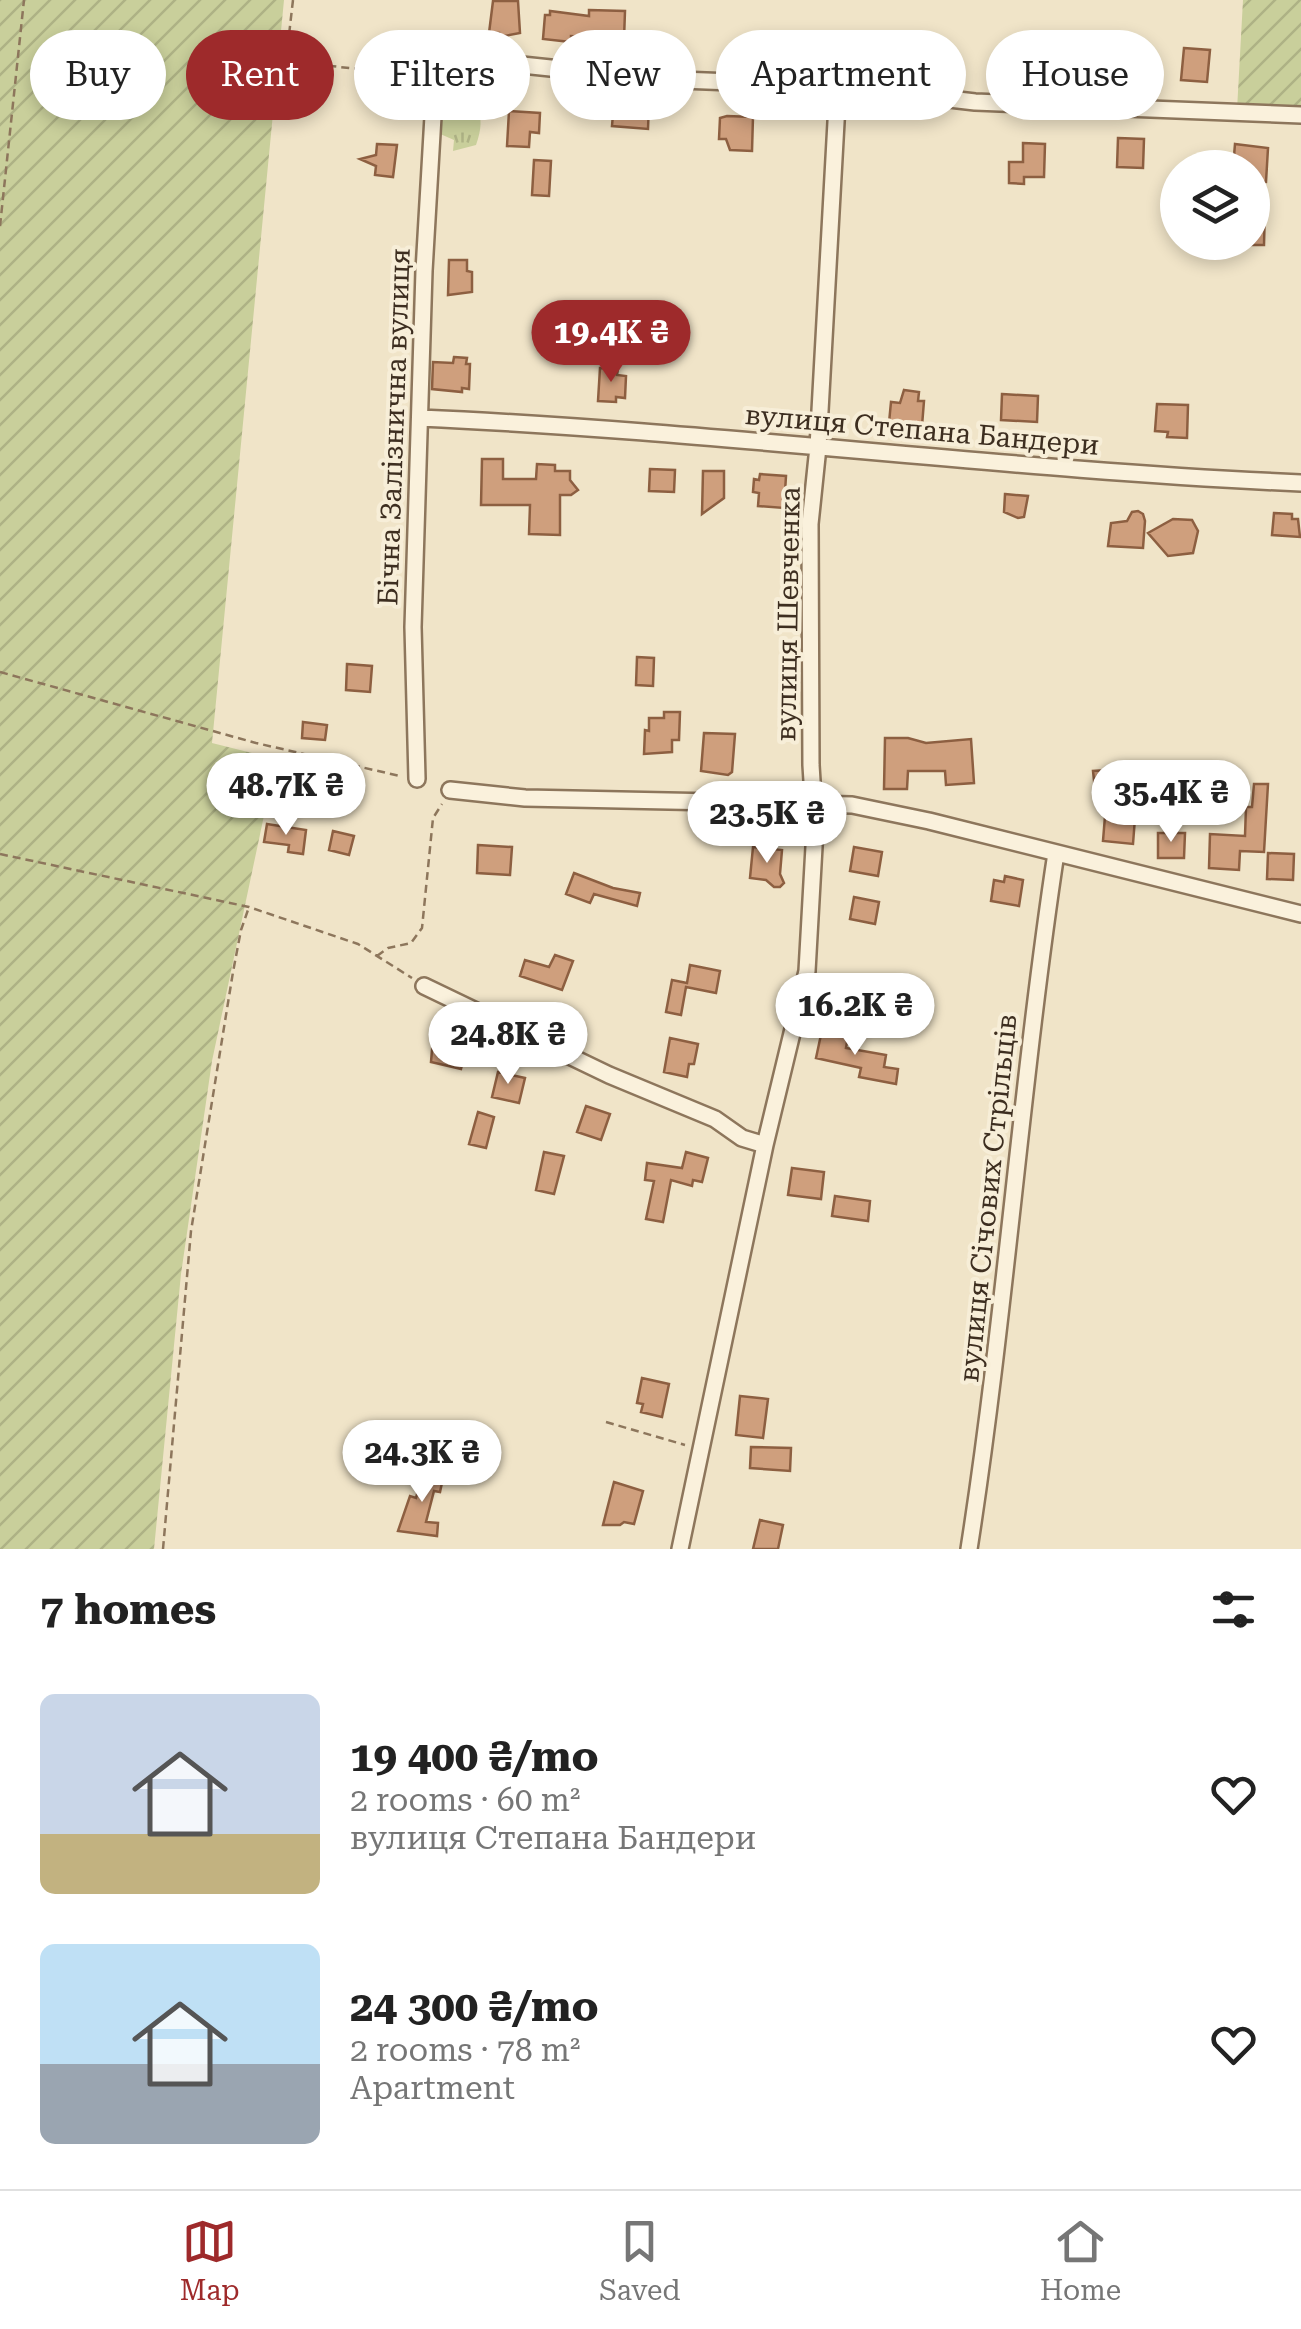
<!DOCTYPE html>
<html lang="en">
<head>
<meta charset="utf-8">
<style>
  :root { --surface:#fff; --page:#f6f6f6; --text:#222; --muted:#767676; --line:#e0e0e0; --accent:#9e2a2b }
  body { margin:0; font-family:"Roboto Serif",serif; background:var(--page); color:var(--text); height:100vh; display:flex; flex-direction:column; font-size:38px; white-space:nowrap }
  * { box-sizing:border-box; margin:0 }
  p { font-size:32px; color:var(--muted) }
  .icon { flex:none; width:55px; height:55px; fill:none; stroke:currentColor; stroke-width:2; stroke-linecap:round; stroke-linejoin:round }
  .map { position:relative; height:1549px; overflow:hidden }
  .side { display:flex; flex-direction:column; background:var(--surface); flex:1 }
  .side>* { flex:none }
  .banner { position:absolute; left:30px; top:30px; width:1242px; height:90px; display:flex; gap:20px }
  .fabs { position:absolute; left:1160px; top:150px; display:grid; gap:20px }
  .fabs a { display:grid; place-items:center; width:110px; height:110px; border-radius:50%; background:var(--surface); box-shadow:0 5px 15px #0003; font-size:50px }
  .price { position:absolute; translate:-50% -85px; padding:0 22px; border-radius:35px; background:#fff; color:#222; font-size:32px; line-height:65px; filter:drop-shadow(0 2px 5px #0008) }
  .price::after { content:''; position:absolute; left:50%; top:60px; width:30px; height:22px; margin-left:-15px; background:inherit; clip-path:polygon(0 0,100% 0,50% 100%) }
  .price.current { background:var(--accent); color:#fff }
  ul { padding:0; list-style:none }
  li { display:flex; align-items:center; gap:30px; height:250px; padding:0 40px }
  li span { display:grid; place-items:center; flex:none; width:280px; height:200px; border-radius:15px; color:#555 }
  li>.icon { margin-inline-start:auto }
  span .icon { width:120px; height:120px; fill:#fffc; stroke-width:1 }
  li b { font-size:42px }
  h2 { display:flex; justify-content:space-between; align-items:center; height:120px; padding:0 40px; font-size:42px }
  .chip { padding:0 35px; border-radius:45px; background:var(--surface); box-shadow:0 5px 15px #0003; font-size:35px; line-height:90px }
  .chip.current { background:var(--accent); color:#fff }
  .tabs { display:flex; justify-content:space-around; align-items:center; height:140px; border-top:2px solid var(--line); background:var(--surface); font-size:28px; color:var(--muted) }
  .tabs a { display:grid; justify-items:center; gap:5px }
  .tabs .current { color:var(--accent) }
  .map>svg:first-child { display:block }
</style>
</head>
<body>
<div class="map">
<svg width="1301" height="1549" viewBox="0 0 1301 1549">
  <defs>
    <pattern id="grass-tufts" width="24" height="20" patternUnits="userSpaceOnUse" patternTransform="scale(2.5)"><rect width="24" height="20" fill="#c9cf9b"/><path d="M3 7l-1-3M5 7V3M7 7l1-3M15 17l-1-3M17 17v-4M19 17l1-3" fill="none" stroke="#aeb285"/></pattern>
    <pattern id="garden-furrows" width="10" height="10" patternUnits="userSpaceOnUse" patternTransform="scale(2.5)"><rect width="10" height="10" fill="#c9cf9b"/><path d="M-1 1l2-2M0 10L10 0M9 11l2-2" fill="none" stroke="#aeb285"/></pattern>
  </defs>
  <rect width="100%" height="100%" fill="#f0e4c8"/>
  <!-- grass -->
  <path fill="url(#grass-tufts)" d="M443,93C477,92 488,114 476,145L453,151L454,140L438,133L435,116Z"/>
  <!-- garden -->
  <path fill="url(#garden-furrows)" d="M0,0H284L212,743L276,759L212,1061L181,1274L154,1549H0Z
    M1243,0H1301V108L1237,110Z"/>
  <!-- building -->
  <path fill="#cf9f7d" stroke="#8d5f41" stroke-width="2.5" d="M493,1H518L520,33L499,37V33H489Z
    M589,10L625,11L624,39L571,36V42L543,39L545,15H550V11L589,16Z
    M1028,33L1047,35V40H1051L1048,68L1024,65Z
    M1184,48L1210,50L1207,82L1181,80Z
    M614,102L649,104L648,129L612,126Z
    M509,111L540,113L539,133L530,132L529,147L507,146Z
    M727,116L753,117L752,151L730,150L726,139H719L720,118Z
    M1118,138L1144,139L1143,168L1117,167Z
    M1023,143L1045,144L1044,177H1024V184L1009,183V162H1023Z
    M377,144L397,145L393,177L375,175L376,166L360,159L376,155Z
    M1235,144L1268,148L1266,182L1252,181V168H1233Z
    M534,160L551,161L549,196L532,195Z
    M1252,206H1265L1264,245H1252Z
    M449,260H467V271L472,272V292L448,295Z
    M454,357L467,358L466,364H470L469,389L462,388V392L432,389L433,362L453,363Z
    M600,368L618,369L617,375L626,376L625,398L616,397V402L598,401Z
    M904,390L919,392L918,401H924L922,426L889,423L891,402L900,403Z
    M1002,394L1038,396L1037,422L1001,420Z
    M1157,404L1188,405L1187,438L1167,437L1168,432L1155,431Z
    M482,459H503V479H536L537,464L555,465V471H570V480L578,490L571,495H560V535L529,534L530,505H481Z
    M650,469L675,470L674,492L649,491Z
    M703,471H724V498L702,514Z
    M760,474L786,476L784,508L758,506L759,493L753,492L754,479L759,480Z
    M1005,494L1028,496L1024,517L1018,518L1004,512Z
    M1138,511L1143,514L1145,521L1143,548L1108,546L1111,523L1127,521L1132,512Z
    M1274,513L1292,514V519H1298L1300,537L1272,535Z
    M1173,519L1192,520L1198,531L1193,553L1168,556L1148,533Z
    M637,657L654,658L653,686L636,685Z
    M347,664L372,666L370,692L346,690Z
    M664,712H680L679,740H672V752L644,754L645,730L649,731V718H664Z
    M303,722L327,725L325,740L302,738Z
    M704,733L735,734L732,772L728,775L701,771Z
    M885,738H908L926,743L971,739L974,783L946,785L945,771H908L907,789H884Z
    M1123,769L1125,788L1095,790L1093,771Z
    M282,777L304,781L301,802L279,798Z
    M1254,784H1268L1264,852L1240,851L1239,870L1209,868L1210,834L1245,836L1246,807H1252Z
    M1164,790H1196V805H1164Z
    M1105,816L1135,818L1133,844L1103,841Z
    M267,824L306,830L303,854L288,852L289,845L264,842Z
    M333,831L354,836L349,855L329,850Z
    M1158,833H1185L1184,858H1158Z
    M478,845L512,847L510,875L477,873Z
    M753,847L782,850L780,874L784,883L780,887H774L766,880L750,878Z
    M854,847L882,852L878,876L850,871Z
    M1268,853L1294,854L1293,880L1267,879Z
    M574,873L613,888L640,893L637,906L594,894L590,903L566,894Z
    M1005,876L1023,880L1019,906L991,901L994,880L1004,882Z
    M854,897L879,902L875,924L850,919Z
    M555,955L573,961L562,990L520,976L525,960L549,967Z
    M690,965L720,971L716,993L686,987L681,1015L666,1012L672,980L687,983Z
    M439,1028L468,1038L461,1069L431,1062L433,1038H437Z
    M822,1030L848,1036L846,1048L886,1055L884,1067L898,1069L896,1084L859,1077L861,1068L816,1058Z
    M670,1038L698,1044L694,1064H689L687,1077L664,1072Z
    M498,1072L525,1078L519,1103L492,1097Z
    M586,1106L610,1114L601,1140L577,1132Z
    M478,1112L494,1117L486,1148L469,1144Z
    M544,1152L564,1156L554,1194L536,1190Z
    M686,1152L708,1158L702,1182L693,1180L692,1186L671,1180L663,1222L646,1219L654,1181L645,1180L647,1163L682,1168Z
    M792,1168L824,1172L821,1199L788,1195Z
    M835,1196L870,1201L868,1221L832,1216Z
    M642,1378L669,1384L662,1417L641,1412L643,1404L637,1403Z
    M740,1396L768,1399L763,1438L736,1435Z
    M751,1447L791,1448L790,1471L750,1468Z
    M425,1464L439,1467L437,1477L443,1478L440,1492L434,1491L426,1522L438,1523L437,1536L398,1531L410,1496L416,1498Z
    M614,1482L643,1491L634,1524L624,1522L620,1525H603Z
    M760,1520L783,1525L778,1549H753Z"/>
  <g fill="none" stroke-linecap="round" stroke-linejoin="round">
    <defs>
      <path id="minor" d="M420,418C714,431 1007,470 1301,483
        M417,779L413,627L424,271L434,99L446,81L476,72L522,65L655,79L838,86L975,102L1301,115
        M450,790L525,798L852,805L929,821L1301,914
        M424,986L609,1075L715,1119L742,1138L765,1145
        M680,1549L765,1145L807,971L815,829L811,765L810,524L818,447L838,86
        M969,1549C1005,1318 1021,1084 1056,853"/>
    </defs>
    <!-- minor casing -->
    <use href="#minor" stroke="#8d765c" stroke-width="20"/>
    <!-- path -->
    <path stroke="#8d765c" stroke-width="2.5" stroke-dasharray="8 5" stroke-linecap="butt" d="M293,0L286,61L430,77
      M0,226L24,0
      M0,672L256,743L400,776
      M0,854L249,907L358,944L412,978
      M377,956L388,948L411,943L422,928L433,818L442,804
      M606,1422L685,1445
      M163,1549L191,1231L233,972L241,930L249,907"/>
    <!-- minor -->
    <use href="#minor" stroke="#faf1dc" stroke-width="15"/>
  </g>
  <g text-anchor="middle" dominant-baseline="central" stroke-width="8" stroke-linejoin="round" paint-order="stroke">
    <!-- street labels -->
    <g font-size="28" fill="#3d2e20" stroke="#f7eed8">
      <text transform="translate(394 427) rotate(-88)">Бічна Залізнична вулиця</text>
      <text transform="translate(922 430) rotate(5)">вулиця Степана Бандери</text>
      <text transform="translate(788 614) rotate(-89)">вулиця Шевченка</text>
      <text transform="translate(988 1198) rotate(-84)">вулиця Січових Стрільців</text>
    </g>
  </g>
</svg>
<div class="fabs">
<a><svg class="icon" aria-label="layers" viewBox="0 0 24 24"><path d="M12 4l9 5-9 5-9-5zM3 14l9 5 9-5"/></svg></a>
</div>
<b class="price current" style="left:611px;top:385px">19.4K ₴</b>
<b class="price" style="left:286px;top:838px">48.7K ₴</b>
<b class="price" style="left:1171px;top:845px">35.4K ₴</b>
<b class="price" style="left:767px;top:866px">23.5K ₴</b>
<b class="price" style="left:855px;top:1058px">16.2K ₴</b>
<b class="price" style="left:508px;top:1087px">24.8K ₴</b>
<b class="price" style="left:422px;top:1505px">24.3K ₴</b>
<div class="banner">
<a class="chip">Buy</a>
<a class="chip current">Rent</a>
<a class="chip">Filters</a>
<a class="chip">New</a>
<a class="chip">Apartment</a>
<a class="chip">House</a>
</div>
</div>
<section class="side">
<h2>7 homes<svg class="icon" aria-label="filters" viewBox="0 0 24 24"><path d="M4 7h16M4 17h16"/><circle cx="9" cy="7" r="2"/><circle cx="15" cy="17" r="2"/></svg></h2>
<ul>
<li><span style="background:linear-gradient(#c9d6e8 70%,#c2b280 0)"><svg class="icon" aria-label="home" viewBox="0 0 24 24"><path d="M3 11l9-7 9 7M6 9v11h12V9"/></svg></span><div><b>19 400 ₴/mo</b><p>2 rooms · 60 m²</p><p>вулиця Степана Бандери</p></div><svg class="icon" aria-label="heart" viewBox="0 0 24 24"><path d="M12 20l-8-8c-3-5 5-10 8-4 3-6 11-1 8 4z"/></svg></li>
<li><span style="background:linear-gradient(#bfe0f5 60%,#9aa5b1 0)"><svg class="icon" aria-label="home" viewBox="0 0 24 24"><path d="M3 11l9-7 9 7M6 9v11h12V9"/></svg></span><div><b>24 300 ₴/mo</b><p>2 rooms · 78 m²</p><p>Apartment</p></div><svg class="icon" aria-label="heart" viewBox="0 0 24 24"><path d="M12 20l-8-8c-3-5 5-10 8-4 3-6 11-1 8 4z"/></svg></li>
</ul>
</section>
<nav class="tabs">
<a class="current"><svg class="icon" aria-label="map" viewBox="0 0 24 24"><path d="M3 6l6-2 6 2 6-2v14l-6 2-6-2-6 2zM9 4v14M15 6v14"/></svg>Map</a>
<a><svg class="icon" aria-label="saved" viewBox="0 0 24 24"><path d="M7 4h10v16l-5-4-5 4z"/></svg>Saved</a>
<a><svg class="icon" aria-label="home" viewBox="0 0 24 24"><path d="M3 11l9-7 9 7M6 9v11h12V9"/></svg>Home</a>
</nav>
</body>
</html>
